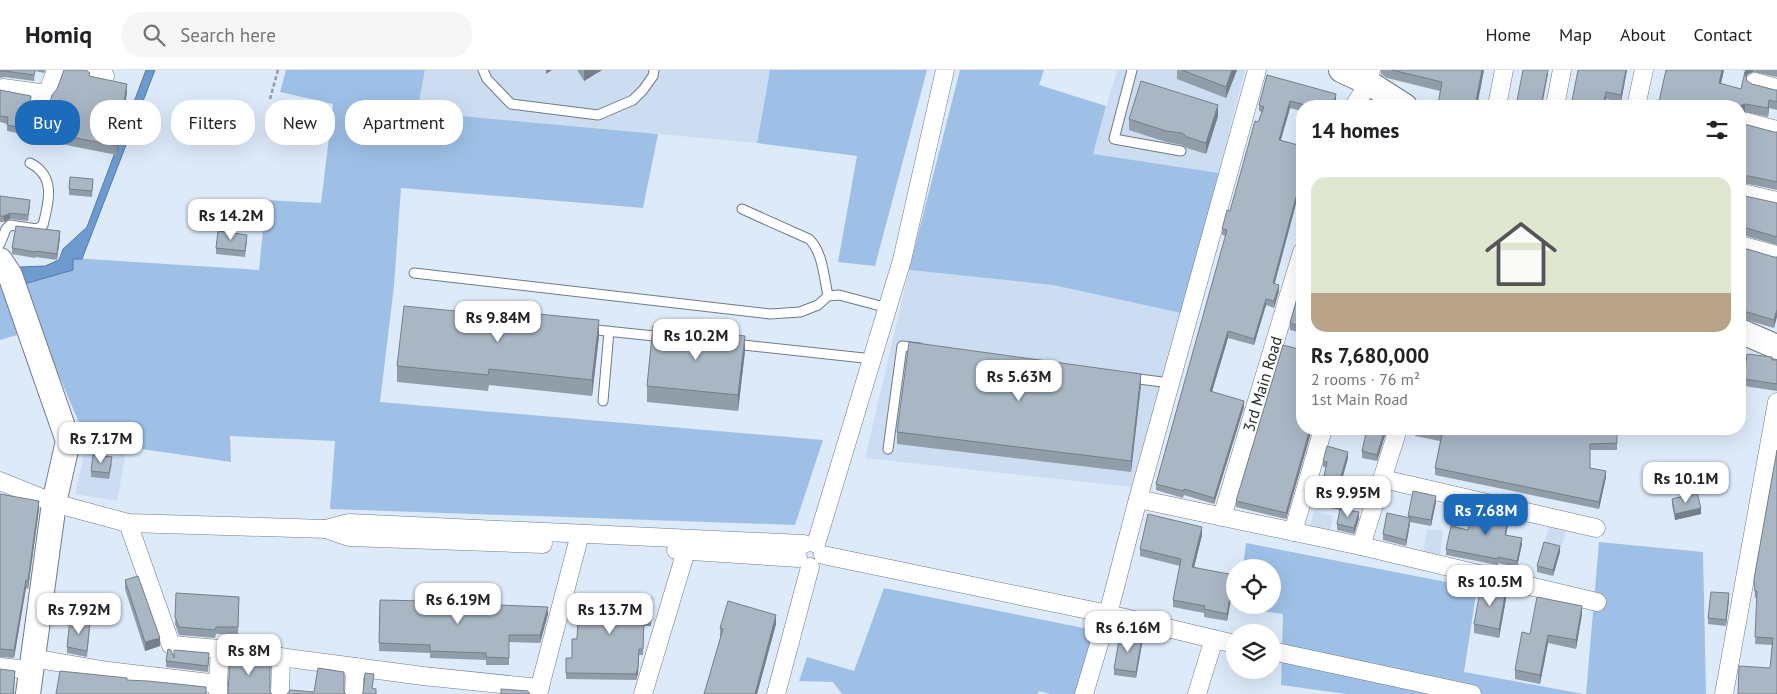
<!DOCTYPE html>
<html lang="en">
<head>
<meta charset="utf-8">
<style>
  :root { --surface:#fff; --page:#f6f6f6; --text:#202124; --muted:#757577; --line:#e0e0e0; --accent:#1c6cbb }
  body { margin:0; font-family:"PT Sans",sans-serif; background:var(--page); color:var(--text); height:100vh; display:flex; flex-direction:column; font-size:19px; white-space:nowrap }
  * { box-sizing:border-box; margin:0 }
  p { font-size:16px; color:var(--muted) }
  .icon { flex:none; width:28px; height:28px; fill:none; stroke:currentColor; stroke-width:2; stroke-linecap:round; stroke-linejoin:round }
  .map { position:relative; flex:1; overflow:hidden }
  .details { position:absolute; left:1296px; top:30px; width:450px; height:335px; display:flex; flex-direction:column; background:var(--surface); border-radius:20px; box-shadow:0 5px 20px #0002 }
  .details>* { flex:none }
  .guide { position:absolute; left:15px; top:30px; width:475px; height:45px; display:flex; gap:10px }
  .controls { position:absolute; left:1226px; top:489px; display:grid; gap:10px }
  .controls a { display:grid; place-items:center; width:55px; height:55px; border-radius:50%; background:var(--surface); box-shadow:0 5px 20px #0002; font-size:25px }
  .price { position:absolute; translate:-50% -42px; padding:0 11px; border-radius:10px; background:#fff; color:#222; font-size:16px; line-height:32px; filter:drop-shadow(0 1px 2px #0008) }
  .price::after { content:''; position:absolute; left:50%; top:30px; width:15px; height:11px; margin-left:-8px; background:inherit; clip-path:polygon(0 0,100% 0,50% 100%) }
  .price.active { background:var(--accent); color:#fff }
  ul { padding:0; list-style:none }
  li { display:grid; align-content:center; gap:10px; height:265px; padding:0 15px }
  li span { display:grid; place-items:center; height:155px; border-radius:15px; color:#555 }
  li>.icon { margin-inline-start:auto }
  span .icon { width:90px; height:90px; fill:#fffc; stroke-width:1 }
  li b { font-size:21px }
  h2 { display:flex; justify-content:space-between; align-items:center; height:60px; padding:0 15px; font-size:21px }
  .chip { padding:0 18px; border-radius:20px; background:var(--surface); box-shadow:0 5px 20px #0002; font-size:18px; line-height:45px }
  .chip.active { background:var(--accent); color:#fff }
  header { display:flex; align-items:center; gap:30px; box-sizing:border-box; height:70px; padding:0 25px; background:var(--surface); border-bottom:1px solid var(--line) }
  header strong { font-size:24px }
  nav { display:flex; gap:28px; margin-inline-start:auto; font-size:18px }
  .search { width:350px; height:45px; background:var(--page); display:flex; align-items:center; gap:12px; box-sizing:border-box; padding:0 18px; border-radius:20px; color:var(--muted); font-size:19px }
  .map>svg:first-child { display:block }
</style>
</head>
<body>
<header>
<strong>Homiq</strong>
<div class="search"><svg class="icon" aria-label="search" viewBox="0 0 24 24"><circle cx="10" cy="10" r="6"/><path d="M15 15l6 6"/></svg>Search here</div>
<nav><a>Home</a><a>Map</a><a>About</a><a>Contact</a></nav>
</header>
<div class="map">
<svg width="1777" height="624" viewBox="0 0 1777 624">
  <rect width="100%" height="100%" fill="#ddeafa"/>
  <!-- built -->
  <path fill="#ccddf2" d="M425,0H770L757,73L417,42Z
    M1117,0H1245L1219,103L1092,84Z
    M909,200L1053,215L1181,243L1131,417L865,388Z
    M87,371L127,377L117,431L75,424Z
    M1314,441L1333,446L1329,464L1309,459Z
    M1550,452L1567,457L1560,481L1543,477Z
    M1427,459L1443,461L1440,485L1423,483Z"/>
  <!-- green -->
  <path fill="#9ec0e7" d="M286,0H425L417,42L658,64L643,138L401,118L394,216L380,332L823,370L795,455L330,439L335,371L230,366L231,392L87,371L49,283L24,214L73,200L72,188L259,200L266,130L321,133L333,34L280,22Z
    M770,0H927L875,196L838,192L857,86L757,73Z
    M960,0H1044L1039,15L1106,36L1093,84L1219,103L1181,243L1053,215L909,200Z
    M0,204L2,205L17,265L0,270Z
    M1599,472L1703,482L1706,624H1586Z
    M1246,473L1477,518L1464,602L1584,624H1346L1281,615L1283,544L1238,538V535H1272V498L1243,497Z
    M884,518L1099,561L1083,624H1050L1039,621L1038,624H842L833,612L799,611L807,587L854,601Z"/>
  <!-- water -->
  <path fill="#6d9bd0" stroke="#5779a0" d="M146,0H155L82,189H73V200L24,214L20,197L45,196L59,190L63,179L87,157Z"/>
  <g fill="none" stroke-linecap="round" stroke-linejoin="round">
    <defs>
      <path id="lane" d="M483,0L487,9L511,34L598,45L633,30L643,20L653,6L654,0
        M1132,0L1114,69L1181,81
        M742,139L809,169C823,182 824,208 828,226
        M0,174L6,159L10,155L37,159L43,155C49,132 56,106 30,93
        M414,203L770,244L800,242L818,235L828,226L839,225L888,238
        M587,259L664,267
        M734,274L873,289
        M1131,308L1170,313
        M603,331L609,261
        M888,379L902,276L920,278"/>
      <g id="street">
        <path d="M90,0L105,6"/>
        <path d="M1755,12L1777,18"/>
        <path d="M3,18L47,24L56,0"/>
        <path d="M1354,36L1369,13L1371,0"/>
        <path d="M1497,36L1504,0"/>
        <path d="M1555,36L1562,0"/>
        <path d="M1636,36L1644,0"/>
        <path d="M1747,52L1777,60"/>
        <path d="M1747,124L1777,131"/>
        <path d="M1740,175L1777,185"/>
        <path d="M1383,409L1596,458"/>
        <path d="M0,411L54,433L128,453L326,459L349,453L804,474"/>
        <path d="M1138,429L1361,476L1597,532"/>
        <path id="s1" d="M1222,447L1302,182"/>
        <path d="M128,453L171,575L220,579L423,606L540,618"/>
        <path d="M326,459L349,467L543,474"/>
        <path d="M1293,462L1323,359"/>
        <path d="M816,474L902,190L945,0"/>
        <path d="M1361,476L1398,359"/>
        <path d="M676,480L798,488"/>
        <path d="M823,485L1108,544L1235,574"/>
        <path d="M1272,581L1472,624"/>
        <path d="M32,588L108,601L218,614V624"/>
        <path d="M0,597L30,600"/>
        <path d="M218,614L220,579"/>
        <path d="M280,624L281,587"/>
        <path d="M354,624L355,597"/>
        <path d="M538,624L580,464"/>
        <path d="M643,624L689,471"/>
        <path d="M776,624L810,497"/>
        <path d="M1084,624L1108,544L1138,429L1257,0"/>
        <path d="M1197,624L1214,569"/>
        <path d="M1724,624L1777,332"/>
      </g>
      <path id="secondary" d="M1341,0L1369,13L1405,36
        M0,190L10,205L68,371L54,433L28,624
        M1740,261L1777,277"/>
    </defs>
    <!-- lane casing -->
    <use href="#lane" stroke="#6e7a88" stroke-width="11"/>
    <!-- street casing -->
    <use href="#street" stroke="#6e7a88" stroke-width="19"/>
    <!-- secondary casing -->
    <use href="#secondary" stroke="#6e7a88" stroke-width="26"/>
    <!-- path -->
    <path stroke="#909aa6" stroke-width="2.5" stroke-dasharray="4 2.5" stroke-linecap="butt" d="M270,29L278,0"/>
    <!-- lane -->
    <use href="#lane" stroke="#fff" stroke-width="9"/>
    <!-- street -->
    <use href="#street" stroke="#fff" stroke-width="18"/>
    <!-- secondary -->
    <use href="#secondary" stroke="#fff" stroke-width="24"/>
  </g>
  <!-- wall -->
  <path fill="#919da9" d="M0,0H45L44,3L35,1L34,11L4,7L0,8Z
    M577,0H602L584,11Z
    M1177,0H1237L1226,28L1177,9Z
    M1381,0H1484L1477,36H1438L1440,21L1387,8L1381,4Z
    M1627,0L1621,32L1606,29L1605,36H1561H1571Z
    M1666,0H1724L1721,14L1741,19L1745,1L1742,0H1777V7L1753,2L1748,4L1746,7L1747,11L1752,14L1775,20H1777V40L1769,38L1768,47L1745,42L1740,36H1658Z
    M1267,5L1336,30L1334,36H1302V41L1290,38L1281,70L1302,76V111L1275,213L1279,221L1274,238L1266,235L1254,275L1228,268L1212,322L1244,337L1214,434L1184,425L1183,428L1156,420V414L1226,166L1222,165V159L1230,141L1262,42L1259,41V35Z
    M90,7L127,22L117,85L71,76L42,69V60Z
    M0,20L31,33L27,65L7,61V54L0,52Z
    M1218,46L1206,84L1187,78L1182,75L1166,72L1129,60V49Z
    M1744,54L1774,62H1777V120L1749,114H1743L1740,117Z
    M93,115L92,127L69,125V119Z
    M0,126L30,136L28,151L10,149L4,152H0Z
    M1777,133V175L1743,165H1740V139Z
    M60,167L57,190L36,187L35,188L12,184V178Z
    M247,171L245,187L216,184V178Z
    M1740,177L1774,187V258L1740,248Z
    M1302,211V263L1290,260V253Z
    M599,266L592,326L489,315L488,321L397,312V296Z
    M745,281L738,341L647,332V316Z
    M1772,290H1777V321L1744,316V309Z
    M1141,315L1131,402L897,374V362Z
    M1302,359H1312L1286,449L1236,437V431Z
    M1351,359H1387L1377,391L1362,388V381L1366,363Z
    M1416,359H1617V380H1590V398L1606,407L1599,439L1435,405V398L1440,371L1415,366Z
    M1777,380V624L1770,598L1772,575L1755,574L1757,528H1755L1754,509Z
    M1348,388L1341,414L1346,421L1342,439L1359,448L1354,464L1337,460V454L1340,440L1319,436V430L1326,397H1323V391Z
    M112,393L109,409L91,407V401Z
    M0,424L39,439L28,519L26,518L14,588L0,587Z
    M1672,429L1701,444L1675,450L1672,435Z
    M1436,432L1431,456L1410,452L1406,476L1383,470V464L1408,447V446Z
    M1509,449L1506,465L1522,474L1517,497L1498,493V495L1446,485V479Z
    M1202,465L1194,498L1234,513L1227,551L1204,547V543L1173,537V530L1180,496L1140,486V479Z
    M1560,482L1553,506L1537,502V496Z
    M125,510L160,576L145,581L125,519Z
    M176,523L239,527L238,565L216,564L215,568L179,565L175,554Z
    M652,528L651,556H644L643,585H639L638,603L636,610L566,609V588H572L577,569L585,550Z
    M1506,529L1499,568L1474,563V554Z
    M1729,529L1726,556L1708,554V548Z
    M380,530L474,534L548,544L540,573L509,572V595H486V590L430,588V583L379,581Z
    M1582,544L1576,579L1548,573L1540,614L1515,609V600L1530,564Z
    M776,554L757,624H704L721,567H720V558Z
    M90,557L87,587L67,583V577Z
    M1142,574L1136,608L1114,605V599Z
    M209,583L208,602L166,597V591Z"/>
  <!-- shaded-wall -->
  <path fill="#767f89" d="M546,0H552L546,4Z
    M584,0H602L584,11Z
    M1232,0H1237L1226,28V17Z
    M1482,0H1484L1477,36H1475Z
    M1548,0V4L1542,36V30Z
    M1626,0H1627L1621,32V25Z
    M1722,0H1724L1719,21V13Z
    M1746,0H1753V2L1748,4L1745,9V1Z
    M127,14V22L117,85V76Z
    M1606,22V29L1605,36H1603Z
    M1336,24V30L1334,36H1333Z
    M31,26V33L27,65V59Z
    M1769,30V38L1768,47V38Z
    M1290,31V38L1279,76V70Z
    M1745,34V42L1740,44V36Z
    M1218,35V46L1206,84V73Z
    M1302,105V111L1273,219V213Z
    M1743,106V114L1740,117V109Z
    M10,143V149L4,152V146Z
    M60,161V167L57,190V184Z
    M1279,215V221L1274,238V231Z
    M1266,229V235L1254,275V269Z
    M1777,239V247L1774,258V250Z
    M599,250V266L592,326V310Z
    M1228,261V268L1210,328V321Z
    M745,266V281L738,341V325Z
    M1141,304V315L1131,402V391Z
    M1244,331V337L1214,434V428Z
    M1310,359H1312L1286,449V443Z
    M1385,359H1387L1377,391V385Z
    M1348,382V388L1339,419V413Z
    M1606,401V407L1599,439V432Z
    M1346,415V421L1342,440V434Z
    M1436,426V432L1431,456V450Z
    M39,431V439L28,519V511Z
    M1701,438V444L1675,450V444Z
    M1359,442V448L1354,464V458Z
    M1509,443V449L1505,471V465Z
    M1410,448V454L1406,476V470Z
    M1202,457V465L1192,505V497Z
    M1522,468V474L1517,497V491Z
    M1560,476V482L1553,506V500Z
    M1234,505V513L1227,551V544Z
    M26,510V518L14,588V580Z
    M1506,520V529L1499,568V559Z
    M1729,523V529L1726,556V550Z
    M1582,536V544L1576,579V570Z
    M548,537V544L540,573V565Z
    M776,545V554L757,624H755Z
    M1548,565V573L1540,614V605Z
    M160,568V576L145,581V572Z
    M1142,568V574L1136,608V602Z
    M639,579L638,603L636,610V604Z
    M15,601L14,624H13Z"/>
  <!-- building -->
  <path fill="#a9b6c4" stroke="#767f89" d="M0,0H35L34,5L4,1H0Z
    M64,0H86L90,3L89,6L127,14L117,76L71,67L42,60L52,25L57,19Z
    M1182,0H1232L1226,17Z
    M1392,0H1482L1475,36H1445L1438,34L1442,12Z
    M1523,0H1548L1542,30L1545,31L1548,36H1516Z
    M1578,0H1626L1621,25L1606,22L1603,36H1561L1564,35L1571,36Z
    M1666,0H1722L1719,13L1741,19L1745,2L1747,11L1752,14L1775,20H1777V32L1769,30L1768,38L1745,34L1740,36H1724L1714,34V36H1658Z
    M1267,5L1336,24L1333,36H1309L1290,31L1279,70L1302,76V105L1273,213L1279,215L1274,231L1266,229L1254,269L1228,261L1210,321L1244,331L1214,428L1184,419L1183,421L1156,414L1227,160L1222,159L1227,140L1230,141L1255,51L1258,52L1264,37L1259,35Z
    M1141,11L1218,35L1206,73L1187,67L1182,63L1166,61L1129,49Z
    M0,20L31,26L27,59L7,55L8,47L0,46Z
    M1740,50L1744,54L1774,62H1777V112L1749,106H1743L1740,109Z
    M70,107L93,109L92,121L69,119Z
    M0,126L30,130L28,145L10,143L4,146H0Z
    M1745,126L1777,133V167L1743,157H1740V139H1742Z
    M16,156L60,161L57,184L36,181L35,182L12,178Z
    M218,161L247,165L245,181L216,178Z
    M1740,177L1774,187H1777V239L1774,250L1740,240L1741,236H1740Z
    M1302,211V257L1290,253Z
    M404,236L507,246L508,241L599,250L592,310L489,299L488,305L397,296Z
    M653,256L745,266L738,325L647,316Z
    M909,272L1141,304L1131,391L897,362Z
    M1283,275L1302,280V359H1310L1286,443L1236,431Z
    M1747,284L1772,287V290H1777V314L1744,309Z
    M1367,359H1385L1377,385L1362,381Z
    M1416,359H1617V373L1590,374V398L1606,401L1599,432L1435,398L1442,365L1415,360Z
    M1327,376L1348,382L1339,413L1346,415L1342,434L1319,430L1327,392L1323,391Z
    M1777,380V624H1738L1739,596L1770,598L1773,568L1755,567L1757,521H1755L1754,509Z
    M93,385L112,387L109,403L91,401Z
    M1413,421L1436,426L1431,450L1408,446Z
    M1697,423L1701,438L1675,444L1672,429Z
    M0,424L39,431L28,511L26,510L14,580L0,579Z
    M1473,435L1509,443L1505,465L1522,468L1517,491L1498,487V489L1446,479L1451,456L1468,460Z
    M1340,439L1359,442L1354,458L1337,454Z
    M1387,443L1410,448L1406,470L1383,464Z
    M1148,444L1202,457L1192,497L1234,505L1227,544L1204,539L1205,536L1173,530L1181,489L1140,479Z
    M1544,472L1560,476L1553,500L1537,496Z
    M138,506L160,568L145,572L125,510Z
    M1481,516L1506,520L1499,559L1474,554Z
    M1711,522L1729,523L1726,550L1708,548Z
    M176,523L239,527L238,557H216L215,560L179,557L175,547Z
    M586,524L652,528L651,550H644L643,579H639L638,597L636,604L566,603V588H572V569H577L578,550H585Z
    M1537,527L1582,536L1576,570L1548,565L1540,605L1515,600L1522,562L1530,564Z
    M380,530L474,532V534L548,537L540,565H509V588L486,587V583L430,581V575L379,573Z
    M728,531L776,545L755,624H704L723,559L720,558Z
    M70,549L90,551L87,581L67,577Z
    M1120,564L1142,568L1136,602L1114,599Z
    M168,579L171,580L174,588V580L209,583L208,596L166,591Z
    M230,585L270,590V622L272,624H228Z
    M318,598L344,602V622L346,624H287L290,620L314,622Z
    M0,599L15,601L13,624H0Z
    M60,601L127,608V610L148,611L206,617V624H56Z
    M365,603L374,604L372,618L376,619V624H362L363,623Z
    M501,619L528,621L530,624H501Z"/>
  <g text-anchor="middle" dominant-baseline="central" stroke-width="4" stroke-linejoin="round" paint-order="stroke">
    <!-- street labels -->
    <g font-size="16" fill="#24292f" stroke="#ddeafa">
      <text stroke="none"><textPath href="#s1" startOffset="139">3rd Main Road</textPath></text>
    </g>
  </g>
</svg>
<div class="controls">
<a><svg class="icon" aria-label="locate" viewBox="0 0 24 24"><circle cx="12" cy="12" r="6"/><path d="M12 2v4M12 18v4M2 12h4M18 12h4"/></svg></a>
<a><svg class="icon" aria-label="layers" viewBox="0 0 24 24"><path d="M12 4l9 5-9 5-9-5zM3 14l9 5 9-5"/></svg></a>
</div>
<b class="price" style="left:231px;top:171px">Rs 14.2M</b>
<b class="price" style="left:498px;top:273px">Rs 9.84M</b>
<b class="price" style="left:696px;top:291px">Rs 10.2M</b>
<b class="price" style="left:1019px;top:332px">Rs 5.63M</b>
<b class="price" style="left:101px;top:394px">Rs 7.17M</b>
<b class="price" style="left:1686px;top:434px">Rs 10.1M</b>
<b class="price" style="left:1348px;top:448px">Rs 9.95M</b>
<b class="price active" style="left:1486px;top:466px">Rs 7.68M</b>
<b class="price" style="left:1490px;top:537px">Rs 10.5M</b>
<b class="price" style="left:458px;top:555px">Rs 6.19M</b>
<b class="price" style="left:79px;top:565px">Rs 7.92M</b>
<b class="price" style="left:610px;top:565px">Rs 13.7M</b>
<b class="price" style="left:1128px;top:583px">Rs 6.16M</b>
<b class="price" style="left:249px;top:606px">Rs 8M</b>
<div class="guide">
<a class="chip active">Buy</a>
<a class="chip">Rent</a>
<a class="chip">Filters</a>
<a class="chip">New</a>
<a class="chip">Apartment</a>
</div>
<section class="details">
<h2>14 homes<svg class="icon" aria-label="filters" viewBox="0 0 24 24"><path d="M4 7h16M4 17h16"/><circle cx="9" cy="7" r="2"/><circle cx="15" cy="17" r="2"/></svg></h2>
<ul>
<li><span style="background:linear-gradient(#dfe7d0 75%,#b9a48a 0)"><svg class="icon" aria-label="home" viewBox="0 0 24 24"><path d="M3 11l9-7 9 7M6 9v11h12V9"/></svg></span><div><b>Rs 7,680,000</b><p>2 rooms · 76 m²</p><p>1st Main Road</p></div></li>
</ul>
</section>
</div>
</body>
</html>
